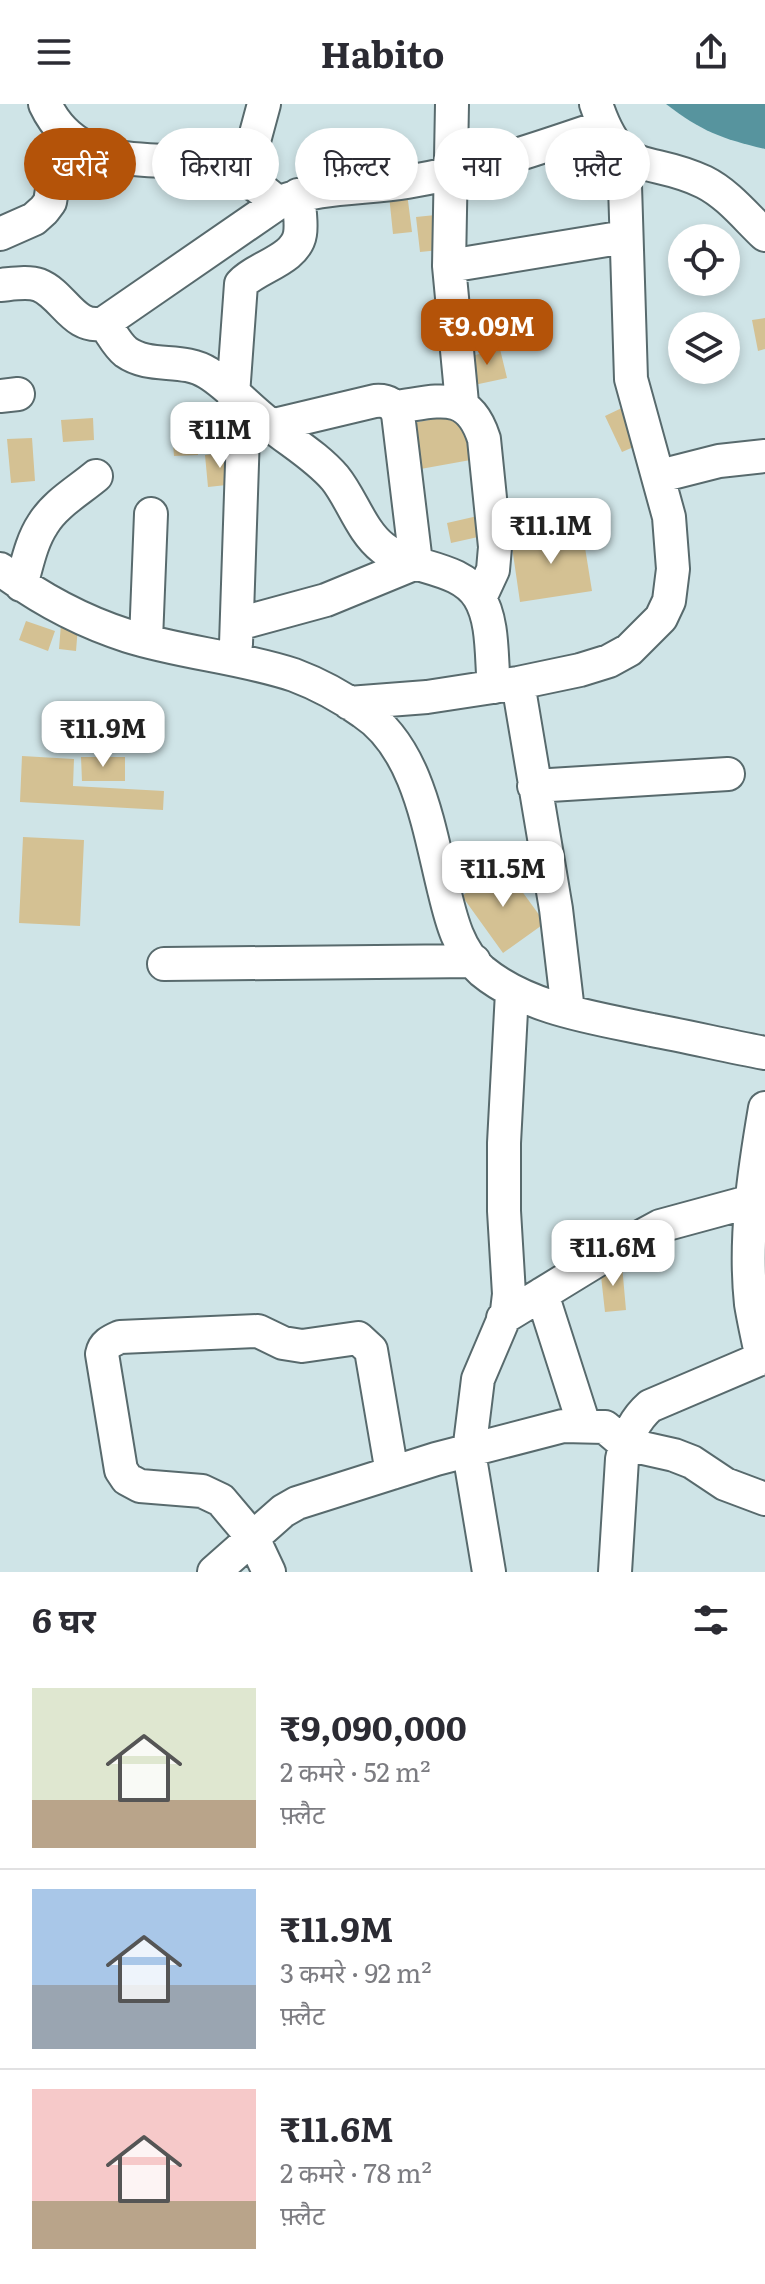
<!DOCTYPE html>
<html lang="hi">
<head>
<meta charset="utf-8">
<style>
  :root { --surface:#fff; --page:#f2f2f3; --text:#2b2b33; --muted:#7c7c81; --line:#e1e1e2; --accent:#b45309 }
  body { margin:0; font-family:Literata,"Noto Sans Devanagari",serif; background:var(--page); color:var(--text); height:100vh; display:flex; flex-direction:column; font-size:30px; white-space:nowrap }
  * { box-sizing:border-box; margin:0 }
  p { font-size:26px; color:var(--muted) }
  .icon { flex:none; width:44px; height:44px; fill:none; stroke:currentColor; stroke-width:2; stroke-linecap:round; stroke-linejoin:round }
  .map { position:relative; height:1468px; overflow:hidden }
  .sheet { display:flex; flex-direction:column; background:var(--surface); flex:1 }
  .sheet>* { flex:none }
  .hud { position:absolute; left:24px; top:24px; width:718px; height:72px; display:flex; gap:16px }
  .tools { position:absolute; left:668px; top:120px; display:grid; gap:16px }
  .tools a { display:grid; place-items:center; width:72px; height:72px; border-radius:50%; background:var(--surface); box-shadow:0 4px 12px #0003; font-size:40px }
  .price { position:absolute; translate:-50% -68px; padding:0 18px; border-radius:16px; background:#fff; color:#222; font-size:26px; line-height:52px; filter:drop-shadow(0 2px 4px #0008) }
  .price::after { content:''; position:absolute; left:50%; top:48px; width:24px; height:18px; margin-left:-12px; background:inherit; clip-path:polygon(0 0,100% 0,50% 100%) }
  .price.current { background:var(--accent); color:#fff }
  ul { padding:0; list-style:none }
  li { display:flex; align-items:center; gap:24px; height:200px; padding:0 32px }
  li+li { border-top:2px solid var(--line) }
  li span { display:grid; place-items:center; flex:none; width:224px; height:160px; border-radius:0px; color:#555 }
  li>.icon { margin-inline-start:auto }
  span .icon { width:96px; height:96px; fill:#fffc; stroke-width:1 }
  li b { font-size:34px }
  h2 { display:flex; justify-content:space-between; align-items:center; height:96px; padding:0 32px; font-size:34px }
  .tag { padding:0 28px; border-radius:36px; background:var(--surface); box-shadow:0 4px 12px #0003; font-size:28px; line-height:72px }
  .tag.current { background:var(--accent); color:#fff }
  header { display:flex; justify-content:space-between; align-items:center; height:104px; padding:0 32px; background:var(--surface); font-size:36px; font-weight:700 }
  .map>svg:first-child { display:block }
</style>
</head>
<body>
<header><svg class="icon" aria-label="menu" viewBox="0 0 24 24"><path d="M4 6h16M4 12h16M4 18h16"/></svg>Habito<svg class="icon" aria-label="share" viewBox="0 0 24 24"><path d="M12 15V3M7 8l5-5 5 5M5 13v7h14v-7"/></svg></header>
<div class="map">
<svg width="765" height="1468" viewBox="0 0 765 1468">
  <rect width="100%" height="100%" fill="#cfe4e7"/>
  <!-- water -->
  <path fill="#57949e" d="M666,0H765V45C722,35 701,27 666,0Z"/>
  <!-- building -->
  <path fill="#d4c193" d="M407,89L412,128L393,130L389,91Z
    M445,110L450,145L420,148L416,113Z
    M765,214V245L758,247L752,216Z
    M500,245L507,274L474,281L467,253Z
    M628,301L645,338L622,348L605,312Z
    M467,309L476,355L415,366L407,320Z
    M196,312L198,351L174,352L171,313Z
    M93,314L94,336L63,338L61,316Z
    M32,334L35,377L11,379L7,335Z
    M232,348L236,380L208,383L205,351Z
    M525,405L529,427L503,431L500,409Z
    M482,411L487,431L451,439L447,419Z
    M582,425L592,487L520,498L511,436Z
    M26,517L55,527L48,547L19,536Z
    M61,520L78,522L76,547L59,545Z
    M22,652L74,655L73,682L164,687L163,706L20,698Z
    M81,653H125V677H82Z
    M23,733L84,736L80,822L19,819Z
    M503,761L545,819L503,849L462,792Z
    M622,1161L626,1206L605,1208L600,1163Z"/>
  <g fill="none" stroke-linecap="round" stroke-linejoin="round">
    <defs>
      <path id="minor" d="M45,0C83,81 171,41 238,71C252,77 266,89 278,99
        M452,0L449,162L462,299
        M596,0C622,77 646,50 704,78C728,90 746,113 765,131
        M244,74L264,0
        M0,130L34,115L44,106L50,98L56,61L75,38
        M449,162L625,133
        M0,181C12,180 28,177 39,181C64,191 74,227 104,219L278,99C319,82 364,85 407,78C474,67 539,44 604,22
        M104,219C111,228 117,241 126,248C150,265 183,253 208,269C228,281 249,305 269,320C291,338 316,352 335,374C352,395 361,427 383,444C411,466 459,461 479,493C494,517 491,555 494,583
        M233,291L241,180C256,163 296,156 300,130C302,118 299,103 298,91
        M0,292L18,290
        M395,303C437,298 468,284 484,335L495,443L493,466L480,494
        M660,372L719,357L765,352
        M0,465C40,495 81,517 128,532C182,549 240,553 294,571C318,580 342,593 363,608C418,644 429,726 444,786C451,815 458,846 482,867C528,905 595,914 652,926C690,933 727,942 765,949
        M21,481C27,461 31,438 43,420C55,400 78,387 96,372
        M238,520L326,496L416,459L398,310C393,299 387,296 375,297L270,322
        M146,536L151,410
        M236,540L244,300
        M518,579L556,805L568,907
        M349,599L427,593L518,579L580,566L609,557L629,546L661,514L669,497L673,465L669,413L631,275L624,49
        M534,682L728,670
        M164,860L474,857
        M542,1190L584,1321
        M503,1214L601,1154L660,1122L752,1097
        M762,1254C758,1236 754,1218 751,1200C744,1135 754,1068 765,1004
        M214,1468L283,1407L297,1399L436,1355L563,1322L605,1323L625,1340L674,1351L692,1358L725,1380L765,1395
        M269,1468L253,1434L221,1396L202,1387L140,1382L127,1375L121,1366L102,1250C104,1240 111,1237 120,1233L258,1227L283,1239L302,1242L358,1234L371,1246L392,1369
        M489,1468L469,1348L478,1275L507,1207L509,1190L504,1107V1039L512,888
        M615,1468L622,1355C626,1334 634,1316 650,1302L765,1253"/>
    </defs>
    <!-- minor casing -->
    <use href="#minor" stroke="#586a6d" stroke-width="36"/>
    <!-- minor -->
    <use href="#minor" stroke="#fff" stroke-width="32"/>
  </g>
</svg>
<div class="tools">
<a><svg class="icon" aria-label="locate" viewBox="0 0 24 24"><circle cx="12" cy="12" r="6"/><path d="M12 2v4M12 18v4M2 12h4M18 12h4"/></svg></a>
<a><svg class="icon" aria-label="layers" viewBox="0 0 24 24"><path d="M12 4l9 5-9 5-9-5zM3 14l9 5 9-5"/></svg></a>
</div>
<b class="price current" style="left:487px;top:263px">₹9.09M</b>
<b class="price" style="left:220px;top:366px">₹11M</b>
<b class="price" style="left:551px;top:462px">₹11.1M</b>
<b class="price" style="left:103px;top:665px">₹11.9M</b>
<b class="price" style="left:503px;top:805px">₹11.5M</b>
<b class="price" style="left:613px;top:1184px">₹11.6M</b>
<div class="hud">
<a class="tag current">खरीदें</a>
<a class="tag">किराया</a>
<a class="tag">फ़िल्टर</a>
<a class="tag">नया</a>
<a class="tag">फ़्लैट</a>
</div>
</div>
<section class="sheet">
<h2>6 घर<svg class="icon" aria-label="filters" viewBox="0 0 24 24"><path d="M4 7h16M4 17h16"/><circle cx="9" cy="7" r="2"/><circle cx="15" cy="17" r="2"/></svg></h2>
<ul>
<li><span style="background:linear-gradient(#dfe7d0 70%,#b9a48a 0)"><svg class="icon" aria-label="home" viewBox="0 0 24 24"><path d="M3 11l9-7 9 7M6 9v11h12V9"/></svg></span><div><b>₹9,090,000</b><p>2 कमरे · 52 m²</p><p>फ़्लैट</p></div></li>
<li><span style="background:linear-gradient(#a9c7e8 60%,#9aa5b1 0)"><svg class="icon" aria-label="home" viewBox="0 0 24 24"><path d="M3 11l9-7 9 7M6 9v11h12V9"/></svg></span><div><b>₹11.9M</b><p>3 कमरे · 92 m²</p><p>फ़्लैट</p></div></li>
<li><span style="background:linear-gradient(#f6c9c9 70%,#b9a48a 0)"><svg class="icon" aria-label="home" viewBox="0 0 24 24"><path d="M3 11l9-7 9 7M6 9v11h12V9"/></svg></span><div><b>₹11.6M</b><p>2 कमरे · 78 m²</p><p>फ़्लैट</p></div></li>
</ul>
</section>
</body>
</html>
